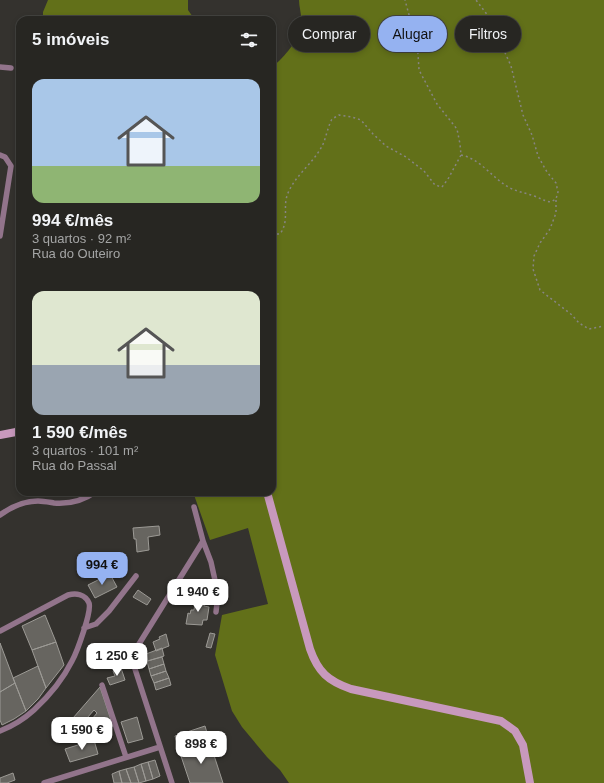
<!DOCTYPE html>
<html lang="pt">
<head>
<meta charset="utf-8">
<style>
  :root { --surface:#272622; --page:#2f2e2a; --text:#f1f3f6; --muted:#a4a5a5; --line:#434340; --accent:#95b2f1 }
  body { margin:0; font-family:Arial,sans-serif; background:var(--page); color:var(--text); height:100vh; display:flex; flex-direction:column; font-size:15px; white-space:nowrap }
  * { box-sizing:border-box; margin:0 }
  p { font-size:13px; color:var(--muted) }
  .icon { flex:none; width:22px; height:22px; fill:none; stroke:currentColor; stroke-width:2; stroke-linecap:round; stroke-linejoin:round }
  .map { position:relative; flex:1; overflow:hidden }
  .side { position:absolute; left:16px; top:16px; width:260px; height:480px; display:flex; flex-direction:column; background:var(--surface); border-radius:12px; box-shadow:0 2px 6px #0003,0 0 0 1px var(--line) }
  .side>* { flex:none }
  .guide { position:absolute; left:288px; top:16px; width:256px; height:36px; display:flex; gap:8px }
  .price { position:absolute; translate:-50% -34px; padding:0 9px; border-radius:8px; background:#fff; color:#222; font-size:13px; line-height:26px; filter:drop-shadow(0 1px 2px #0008) }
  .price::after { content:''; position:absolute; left:50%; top:24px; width:12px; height:9px; margin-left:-6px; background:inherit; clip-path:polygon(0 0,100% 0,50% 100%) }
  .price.on { background:var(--accent); color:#111 }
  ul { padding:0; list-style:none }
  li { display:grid; align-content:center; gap:8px; height:212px; padding:0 16px }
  li span { display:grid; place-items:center; height:124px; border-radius:12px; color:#555 }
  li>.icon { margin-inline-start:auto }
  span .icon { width:72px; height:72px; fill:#fffc; stroke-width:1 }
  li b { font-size:17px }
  h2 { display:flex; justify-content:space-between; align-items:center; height:48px; padding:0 16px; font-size:17px }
  .tag { padding:0 14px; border-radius:18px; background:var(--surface); box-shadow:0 2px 6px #0003,0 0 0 1px var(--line); font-size:14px; line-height:36px }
  .tag.on { background:var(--accent); color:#111 }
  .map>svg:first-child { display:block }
</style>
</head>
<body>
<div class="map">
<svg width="604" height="783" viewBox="0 0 604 783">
  <rect width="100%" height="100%" fill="#34322e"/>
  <!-- forest -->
  <path fill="#627019" d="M48,0H188V10L195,20H43V12Z
    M299,0H604V783H289L280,770L267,757L242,727L232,711L215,655L222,615L268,604L248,528L210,540L193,492H272V68C285,55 299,42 301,23C302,15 299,7 299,0Z"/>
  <!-- building -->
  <path fill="#676560" stroke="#9c9a95" d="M159,526L160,535L148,537L149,550L137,552L136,539H134L133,528Z
    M110,574L117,587L95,598L88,585Z
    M138,590L151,599L147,605L133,597Z
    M196,597L205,599L204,606L209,607L207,620H203L202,625L186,624L188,613L190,614L191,610H194Z
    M45,615L56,642L32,650L22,626Z
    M210,633L215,634L211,648L206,647Z
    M166,634L169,646L156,651L153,642L160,639L159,637Z
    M56,642L64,665L46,688L32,650Z
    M0,643L15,683L0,692Z
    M162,648L164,656L148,661L146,654Z
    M162,657L164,664L149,669L147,661Z
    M164,664L166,671L151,676L149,669Z
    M38,666L46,688L38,699L26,711L13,678Z
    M121,668L125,680L110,685L107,678L115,676L113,671Z
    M166,671L169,678L154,683L151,676Z
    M169,678L171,685L156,690L154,683Z
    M15,683L26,711L14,719L2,725L0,720V692Z
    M100,687L113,726L100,729L99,724L92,719L97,713L94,710L81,725L72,724L73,718Z
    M137,717L143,739L128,743L121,722Z
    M205,726L210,743L180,753L175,736Z
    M94,740L98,754L70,762L65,749Z
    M210,743L223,783H190L180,753Z
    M155,760L160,776L153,779L148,762Z
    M148,762L153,779L146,781L141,764Z
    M141,764L146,781L139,783L134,767Z
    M134,767L139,783H131L126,769Z
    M126,769L131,783H122L119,771Z
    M119,771L122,783H114L112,774Z
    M13,773L15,780L7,783H0V778Z"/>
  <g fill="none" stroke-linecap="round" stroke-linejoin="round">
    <!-- path -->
    <path stroke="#878582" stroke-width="1.5" stroke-dasharray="2 3" stroke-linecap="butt" d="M461,155C481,159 493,179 510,188C518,192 526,193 534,196C540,198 544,201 551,202L556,199L558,192L556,183L547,172L538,156L532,135L523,115L511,66L489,17L476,0
      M556,200V213L550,229L540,243L534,256L533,269L540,290L572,315L579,323L589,329L604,326
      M272,234H280C290,220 282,207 288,193C295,176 312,164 321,148C326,140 327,128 332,119L339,115L352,117L361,120L373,134L386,146L406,157L424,171L435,185L442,187L448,179L461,155L460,144L457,129L437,104L419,70L418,54L415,37L405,0"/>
    <!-- street -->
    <path stroke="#92748b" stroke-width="5.5" d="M0,67L11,68
      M0,155L5,157L11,166L0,236
      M194,507L203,541L211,562L218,594L216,612
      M0,515C11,507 24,501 38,501C43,501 48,502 54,503C68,504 83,501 95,492
      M84,628L96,624L109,611L136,576
      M0,631L68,595C76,593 85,594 89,603C92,611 77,652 72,661C63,679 48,697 34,710C24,719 13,726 0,731
      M102,685L126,757
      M44,783L160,747
      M172,783L135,669L134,652L203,541"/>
    <!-- secondary -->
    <path stroke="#c899bd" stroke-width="8" d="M0,435L16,432L20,429
      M267,492L310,649C318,672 328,681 351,689L501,721L515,731L523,745L530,783"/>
  </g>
</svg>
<b class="price on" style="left:102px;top:586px">994 €</b>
<b class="price" style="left:198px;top:613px">1 940 €</b>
<b class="price" style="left:117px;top:677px">1 250 €</b>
<b class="price" style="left:82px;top:751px">1 590 €</b>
<b class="price" style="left:201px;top:765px">898 €</b>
<div class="guide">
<a class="tag">Comprar</a>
<a class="tag on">Alugar</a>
<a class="tag">Filtros</a>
</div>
<section class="side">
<h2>5 imóveis<svg class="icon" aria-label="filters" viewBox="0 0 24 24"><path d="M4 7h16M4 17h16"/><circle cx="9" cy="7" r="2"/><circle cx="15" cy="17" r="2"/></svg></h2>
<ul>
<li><span style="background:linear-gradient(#a9c7e8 70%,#8fb573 0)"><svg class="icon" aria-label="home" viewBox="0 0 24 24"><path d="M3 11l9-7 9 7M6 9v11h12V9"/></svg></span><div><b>994 €/mês</b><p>3 quartos · 92 m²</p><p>Rua do Outeiro</p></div></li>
<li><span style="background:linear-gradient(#dfe7d0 60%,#9aa5b1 0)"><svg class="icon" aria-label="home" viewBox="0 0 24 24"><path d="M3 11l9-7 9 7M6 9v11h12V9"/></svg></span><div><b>1 590 €/mês</b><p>3 quartos · 101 m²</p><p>Rua do Passal</p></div></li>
</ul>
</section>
</div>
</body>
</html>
